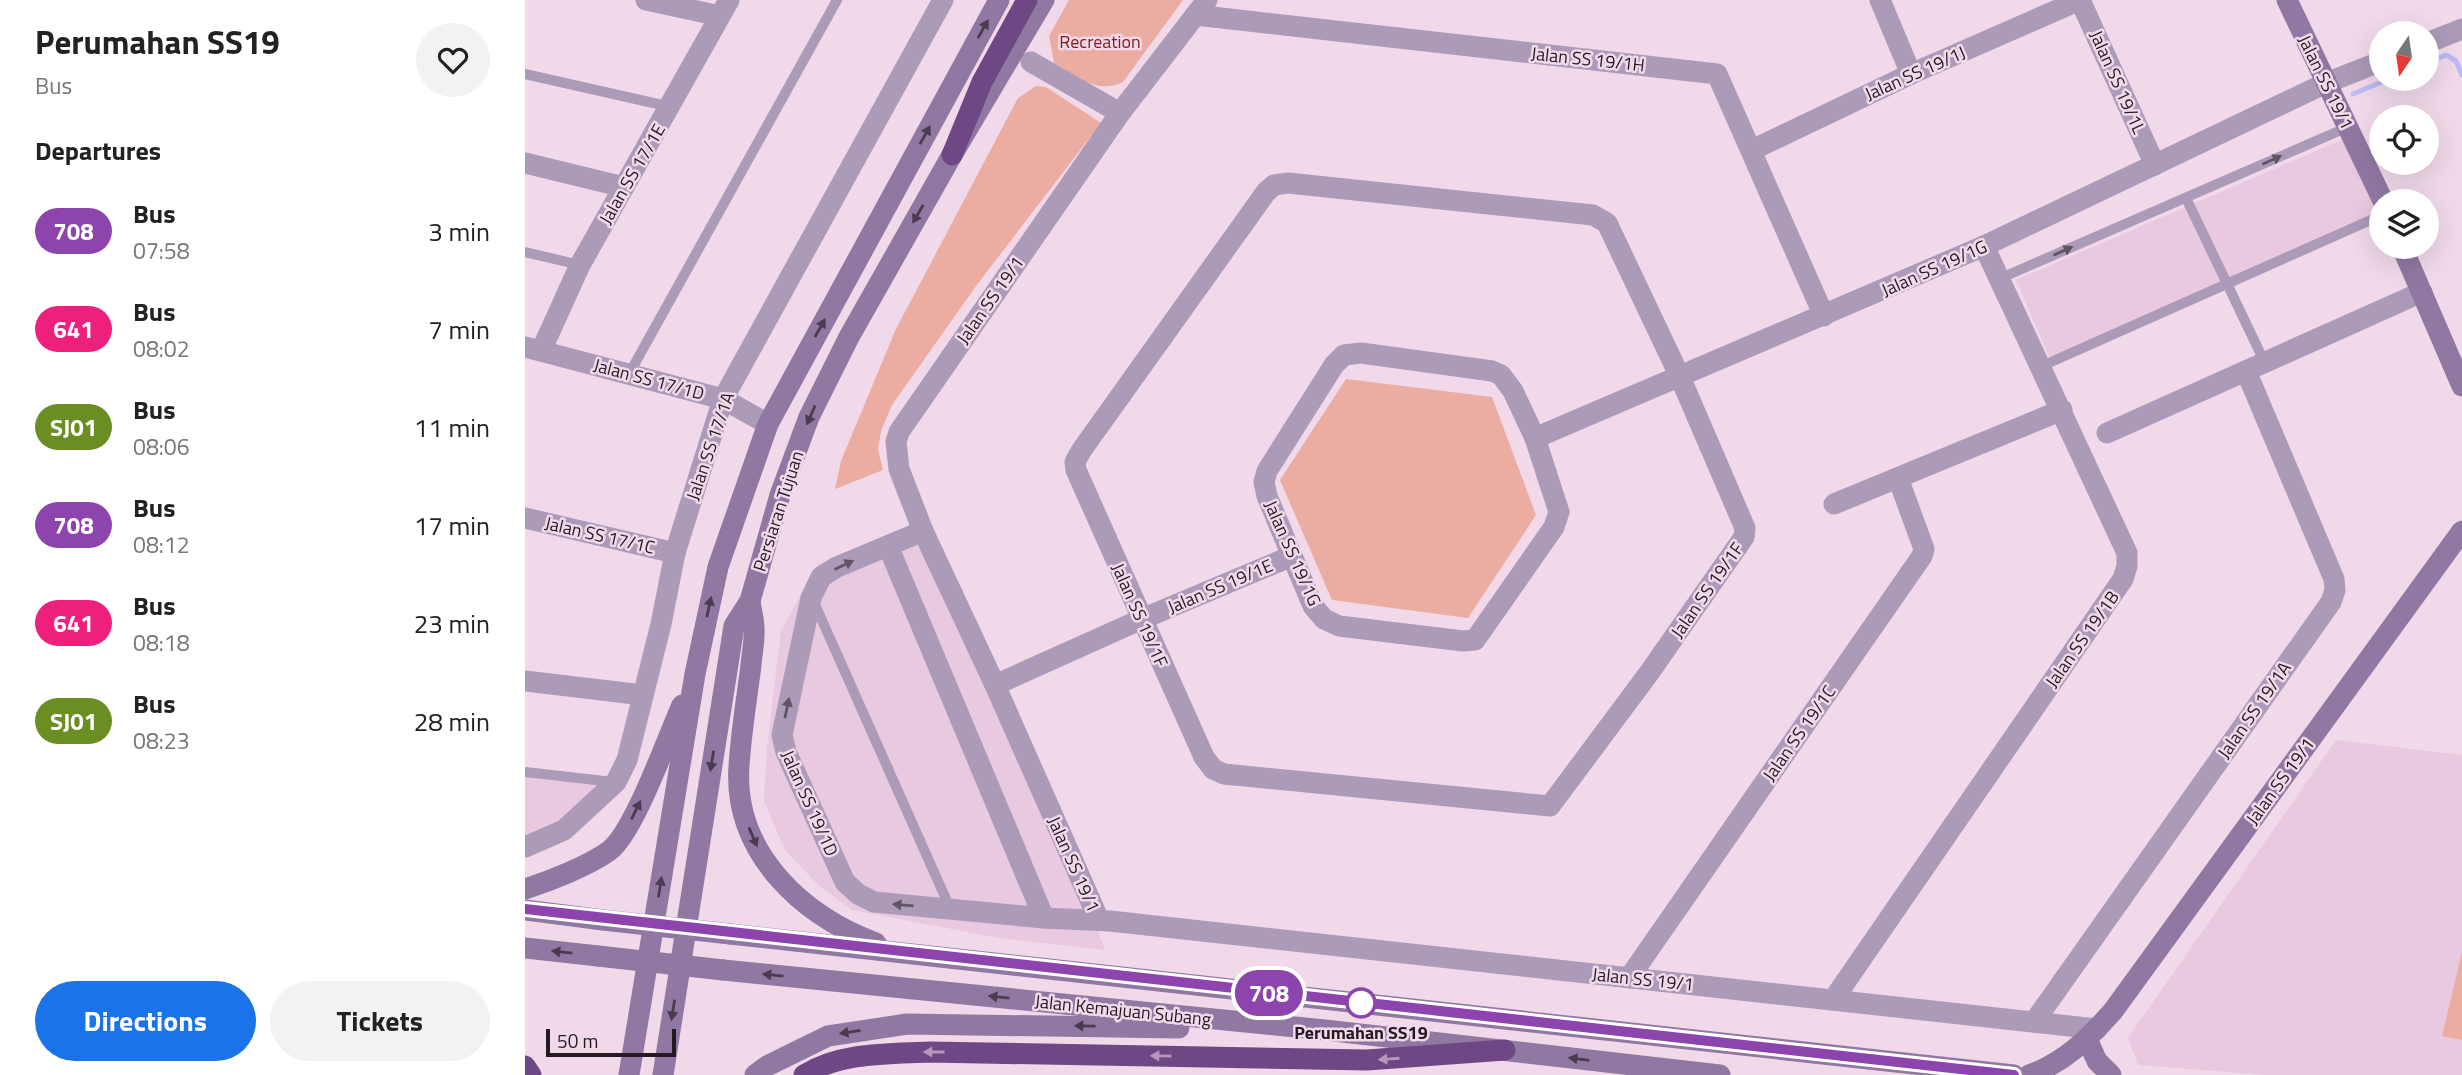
<!DOCTYPE html>
<style>
body{margin:0;font-family:"Titillium Web",sans-serif;background:#f2f2f2;color:#222;height:100vh;display:flex;flex-direction:column;font-size:26px;white-space:nowrap}
*{box-sizing:border-box;margin:0}
p{font-size:23px;color:#767676}
.icon{flex:none;width:38px;height:38px;fill:none;stroke:currentColor;stroke-width:2;stroke-linecap:round;stroke-linejoin:round}
.map{position:relative;flex:1;overflow:hidden}
.details{display:flex;flex-direction:column;background:#fff;width:525px}
.details>*{flex:none}
.badge{padding:0 14px;border-radius:23px;font-size:24px;line-height:46px}
.needle{width:46px;rotate:193deg}
.fabs{position:absolute;left:1844px;top:21px;display:grid;gap:14px}
.fabs a{display:grid;place-items:center;width:70px;height:70px;border-radius:50%;background:#fff;box-shadow:0 7px 28px #0002;font-size:35px}
.scale{position:absolute;left:21px;bottom:18px;width:130px;box-sizing:border-box;padding-left:7px;border:4px solid #231b21;border-top:0;font-size:19px;line-height:24px;white-space:nowrap;color:#231b21;-webkit-text-stroke:5px #f1d9ea;paint-order:stroke}
.map>.badge{position:absolute;translate:-50% -50%;box-shadow:0 0 0 4px #fff}
h2{padding:0 35px;font-size:26px;line-height:63px}
.round{display:grid;place-items:center;flex:none;width:74px;height:74px;border-radius:37px;background:#f2f2f2}
.overview{display:flex;align-items:center;justify-content:space-between;height:119px;padding:0 35px}
h1{font-size:33px;font-weight:700;line-height:52px}
.action{display:flex;gap:14px;margin-top:auto;padding:14px 35px}
.action a{flex:1;height:80px;border-radius:42px;background:#1a73e8;color:#fff;font-size:28px;font-weight:700;line-height:80px;text-align:center}
.action a+a{background:#f2f2f2;color:#222}
ul{padding:0;list-style:none}
li{display:flex;align-items:center;gap:21px;height:98px;padding:0 35px}
li div{flex:1}
li b{display:block;font-size:26px}
li em{font-style:normal}
li .badge{min-width:77px;font-weight:700;text-align:center}
main{display:flex;flex:1;min-height:0}
.map>svg:first-child{display:block}
.built{fill:#e8c9df}
.green{fill:#ebaca2}
.lines{fill:none;stroke-linecap:round;stroke-linejoin:round}
.stream{stroke:#bbbbf6;stroke-width:5}
.lane{stroke:#ab9ab8;stroke-width:10}
.street{stroke:#ab9ab8;stroke-width:21}
.secondary{stroke:#9178a3;stroke-width:21}
.highway{stroke:#6d4885;stroke-width:21}
.secondary-bridge{stroke:#9178a3;stroke-width:21}
.oneway{fill:#4a3c4e}
.oneway2{fill:#605465}
.oneway3{fill:#b698bd}
.line-casing{stroke:#fff;stroke-width:16}
.line{stroke:#8e44ad;stroke-width:10}
.stop-dot{fill:#fff;stroke:#8e44ad;stroke-width:3.5}
.labels{text-anchor:middle;dominant-baseline:central;stroke-width:5;stroke-linejoin:round;paint-order:stroke}
.park-label{font-size:18px;fill:#7e1c17;stroke:#f1d9ea}
.street-label{font-size:18px;fill:#231b21;stroke:#f1d9ea}
.stop-label{font-size:18px;font-weight:bold;fill:#231b21;stroke:#f1d9ea}
</style>
<main>
<section class="details">
<div class="overview"><div><h1>Perumahan SS19</h1><p>Bus</p></div><a class="round"><svg class="icon" aria-label="heart" viewBox="0 0 24 24"><path d="M12 20l-8-8c-3-5 5-10 8-4 3-6 11-1 8 4z"/></svg></a></div>
<h2>Departures</h2>
<ul>
<li><span class="badge" style="background:#8e44ad;color:#fff">708</span><div><b>Bus</b><p>07:58</p></div><em>3 min</em></li>
<li><span class="badge" style="background:#ed207b;color:#fff">641</span><div><b>Bus</b><p>08:02</p></div><em>7 min</em></li>
<li><span class="badge" style="background:#6b8e23;color:#fff">SJ01</span><div><b>Bus</b><p>08:06</p></div><em>11 min</em></li>
<li><span class="badge" style="background:#8e44ad;color:#fff">708</span><div><b>Bus</b><p>08:12</p></div><em>17 min</em></li>
<li><span class="badge" style="background:#ed207b;color:#fff">641</span><div><b>Bus</b><p>08:18</p></div><em>23 min</em></li>
<li><span class="badge" style="background:#6b8e23;color:#fff">SJ01</span><div><b>Bus</b><p>08:23</p></div><em>28 min</em></li>
</ul>
<div class="action"><a>Directions</a><a>Tickets</a></div>
</section>
<div class="map">
<svg width="1937" height="1075" viewBox="0 0 1937 1075">
<rect width="100%" height="100%" fill="#f1d9ea"/>
<g class="built">
<polygon points="1821,138 1857,219 1526,361 1491,280"/>
<polygon points="401,519 480,688 580,950 474,938 327,910 294,886 260,850 239,801 242,747 256,631 293,564"/>
<polygon points="1811,740 1937,755 1937,1075 1740,1075 1613,1065 1603,1038"/>
<polygon points="0,776 79,785 38,824 0,842"/>
</g>
<g class="green">
<path d="M 544,0 L 658,0 L 598,82 C 572,95 552,76 529,63 L 524,36 Z"/>
<polygon points="511,86 521,87 576,123 451,286 367,405 356,431 353,449 358,470 310,489 316,461 371,329 493,98"/>
<polygon points="821,379 967,397 1011,515 943,618 807,600 755,480"/>
<polygon points="1937,952 1937,1040 1917,1036"/>
</g>
<g class="lines">
<g class="stream">
<polyline points="1902,63 1921,55 1931,61 1937,75"/>
<polyline points="1828,94 1864,79"/>
</g>
<g class="lane">
<polyline points="0,74 146,107"/>
<polyline points="1661,198 1740,363"/>
<polyline points="0,252 55,265"/>
<polyline points="1476,278 1823,127"/>
<polyline points="1517,366 1857,215"/>
<polyline points="104,374 312,0"/>
<polyline points="288,600 425,908"/>
<polyline points="0,772 88,782"/>
</g>
<g class="street">
<polyline points="121,0 195,16"/>
<polyline points="1355,0 1386,74"/>
<polyline points="670,15 1192,74 1299,316"/>
<polyline points="1902,43 1937,29"/>
<polyline points="506,62 595,113"/>
<polyline points="1227,150 1386,74 1555,0 1630,165"/>
<polyline points="0,163 99,187"/>
<polygon points="763,183 1068,215 1082,223 1155,377 1220,528 1219,537 1124,673 1025,806 699,774 688,769 679,757 551,470 550,462 556,451 741,192 749,185"/>
<polyline points="0,347 198,399 243,424"/>
<polyline points="16,351 55,265 204,0"/>
<polygon points="836,353 967,371 976,375 988,391 1010,438 1034,512 1029,527 950,640 938,641 814,626 799,619 788,606 742,496 739,482 742,471 809,365 819,355"/>
<polyline points="1582,433 1897,292"/>
<polyline points="1010,438 1459,246 1801,83 1857,61"/>
<polyline points="1309,504 1537,410"/>
<polyline points="0,518 150,553"/>
<polyline points="398,531 312,567 296,577 286,598 257,735 261,752 320,882 333,894 349,902 519,918 585,921 1572,1029"/>
<polyline points="363,546 519,918"/>
<polyline points="0,681 118,695"/>
<polyline points="470,685 617,619 767,556"/>
<polyline points="0,847 39,830 91,782 102,760 136,624 150,553 198,399 418,0"/>
<polyline points="574,920 470,685 398,531 374,469 371,442 374,432 595,113 682,0"/>
<polyline points="1104,978 1397,556 1399,549 1373,478"/>
<polyline points="1308,1000 1598,579 1602,566 1602,553 1459,246"/>
<polyline points="1509,1022 1806,602 1810,590 1809,579 1721,371"/>
</g>
<g class="secondary">
<polyline points="1762,0 1858,201"/>
<polyline points="1877,247 1937,386"/>
<path d="M 225,601 C 226,610 229,619 229,628 C 230,639 227,653 226,665 C 222,698 216,732 214,766 C 208,852 276,915 351,943"/>
<path d="M 0,889 C 25,881 63,866 84,851 C 109,833 143,736 157,705"/>
<polyline points="0,910 78,920"/>
<polyline points="205,934 1489,1075"/>
<polyline points="0,948 73,956"/>
<polyline points="198,970 800,1030 1195,1075"/>
<polyline points="1562,1039 1572,1061 1586,1075"/>
<polyline points="104,1075 170,674 193,567 243,424 474,0"/>
<polyline points="138,1075 209,626 225,601 255,495 284,417 324,337 427,155 519,0"/>
<polyline points="230,1075 242,1066 303,1036 382,1024 654,1028"/>
<path d="M 1504,1075 C 1539,1063 1564,1038 1588,1011 L 1937,531"/>
</g>
<g class="highway">
<polyline points="427,155 457,82 502,0"/>
<polyline points="0,1066 6,1075"/>
<path d="M 279,1075 C 316,1052 363,1054 404,1052 L 842,1060 L 980,1050"/>
</g>
<g class="secondary-bridge">
<polyline points="78,920 205,934"/>
<polyline points="73,956 198,970"/>
</g>
</g>
<defs><path id="oneway-solid" d="M-6-.8H1V-3.2L6.5 0L1 3.2V.8H-6Z" transform="scale(1.75)"/></defs>
<g class="oneway">
<use href="#oneway-solid" transform="translate(458 29) rotate(-61)"/>
<use href="#oneway-solid" transform="translate(400 135) rotate(-61)"/>
<use href="#oneway-solid" transform="translate(393 214) rotate(120)"/>
<use href="#oneway-solid" transform="translate(295 328) rotate(-61)"/>
<use href="#oneway-solid" transform="translate(286 415) rotate(114)"/>
<use href="#oneway-solid" transform="translate(184 607) rotate(-78)"/>
<use href="#oneway-solid" transform="translate(187 761) rotate(99)"/>
<use href="#oneway-solid" transform="translate(111 810) rotate(-64)"/>
<use href="#oneway-solid" transform="translate(228 837) rotate(67)"/>
<use href="#oneway-solid" transform="translate(135 887) rotate(-81)"/>
<use href="#oneway-solid" transform="translate(37 952) rotate(-174)"/>
<use href="#oneway-solid" transform="translate(248 975) rotate(-174)"/>
<use href="#oneway-solid" transform="translate(474 997) rotate(-174)"/>
<use href="#oneway-solid" transform="translate(148 1010) rotate(99)"/>
<use href="#oneway-solid" transform="translate(560 1026) rotate(-179)"/>
<use href="#oneway-solid" transform="translate(325 1032) rotate(171)"/>
<use href="#oneway-solid" transform="translate(1054 1059) rotate(-173)"/>
</g>
<g class="oneway2">
<use href="#oneway-solid" transform="translate(1747 160) rotate(-24)"/>
<use href="#oneway-solid" transform="translate(1538 251) rotate(-24)"/>
<use href="#oneway-solid" transform="translate(319 565) rotate(-25)"/>
<use href="#oneway-solid" transform="translate(262 708) rotate(-78)"/>
<use href="#oneway-solid" transform="translate(378 905) rotate(-175)"/>
</g>
<g class="oneway3">
<use href="#oneway-solid" transform="translate(409 1052) rotate(180)"/>
<use href="#oneway-solid" transform="translate(636 1056) rotate(-179)"/>
<use href="#oneway-solid" transform="translate(864 1059) rotate(176)"/>
</g>
<g class="lines">
<defs>
<polyline id="line" points="0,909 1489,1075"/>
</defs>
<use href="#line" class="line-casing"/>
<use href="#line" class="line"/>
</g>
<circle class="stop-dot" cx="836" cy="1003" r="14"/>
<g class="labels">
<g class="park-label">
<text x="575" y="41">Recreation</text>
</g>
<g class="street-label">
<text transform="translate(1063 59) rotate(6)">Jalan SS 19/1H</text>
<text transform="translate(1390 73) rotate(-24)">Jalan SS 19/1J</text>
<text transform="translate(1593 82) rotate(66)">Jalan SS 19/1L</text>
<text transform="translate(1801 82) rotate(64)">Jalan SS 19/1</text>
<text transform="translate(107 174) rotate(-60)">Jalan SS 17/1E</text>
<text transform="translate(1409 268) rotate(-24)">Jalan SS 19/1G</text>
<text transform="translate(465 300) rotate(-55)">Jalan SS 19/1</text>
<text transform="translate(124 379) rotate(15)">Jalan SS 17/1D</text>
<text transform="translate(185 446) rotate(-71)">Jalan SS 17/1A</text>
<text transform="translate(253 511) rotate(-72)">Persiaran Tujuan</text>
<text transform="translate(75 535) rotate(13)">Jalan SS 17/1C</text>
<text transform="translate(768 553) rotate(66)">Jalan SS 19/1G</text>
<text transform="translate(695 586) rotate(-23)">Jalan SS 19/1E</text>
<text transform="translate(1182 590) rotate(-55)">Jalan SS 19/1F</text>
<text transform="translate(615 615) rotate(66)">Jalan SS 19/1F</text>
<text transform="translate(1557 639) rotate(-55)">Jalan SS 19/1B</text>
<text transform="translate(1729 710) rotate(-55)">Jalan SS 19/1A</text>
<text transform="translate(1274 733) rotate(-55)">Jalan SS 19/1C</text>
<text transform="translate(1755 781) rotate(-54)">Jalan SS 19/1</text>
<text transform="translate(285 803) rotate(66)">Jalan SS 19/1D</text>
<text transform="translate(549 864) rotate(66)">Jalan SS 19/1</text>
<text transform="translate(1118 979) rotate(6)">Jalan SS 19/1</text>
<text transform="translate(598 1010) rotate(6)">Jalan Kemajuan Subang</text>
</g>
<g class="stop-label">
<text x="836" y="1032">Perumahan SS19</text>
</g>
</g>
</svg>
<div class="fabs">
<a><svg class="needle" viewBox="-14 -14 28 28"><path d="M0-13l5 13h-10z" fill="#e53935"/><path d="M0 13l5-13h-10z" fill="#767676"/></svg></a>
<a><svg class="icon" aria-label="locate" viewBox="0 0 24 24"><circle cx="12" cy="12" r="6"/><path d="M12 2v4M12 18v4M2 12h4M18 12h4"/></svg></a>
<a><svg class="icon" aria-label="layers" viewBox="0 0 24 24"><path d="M12 4l9 5-9 5-9-5zM3 14l9 5 9-5"/></svg></a>
</div>
<div class="scale">50 m</div>
<b class="badge" style="left:744px;top:993px;background:#8e44ad;color:#fff">708</b>
</div>
</main>
